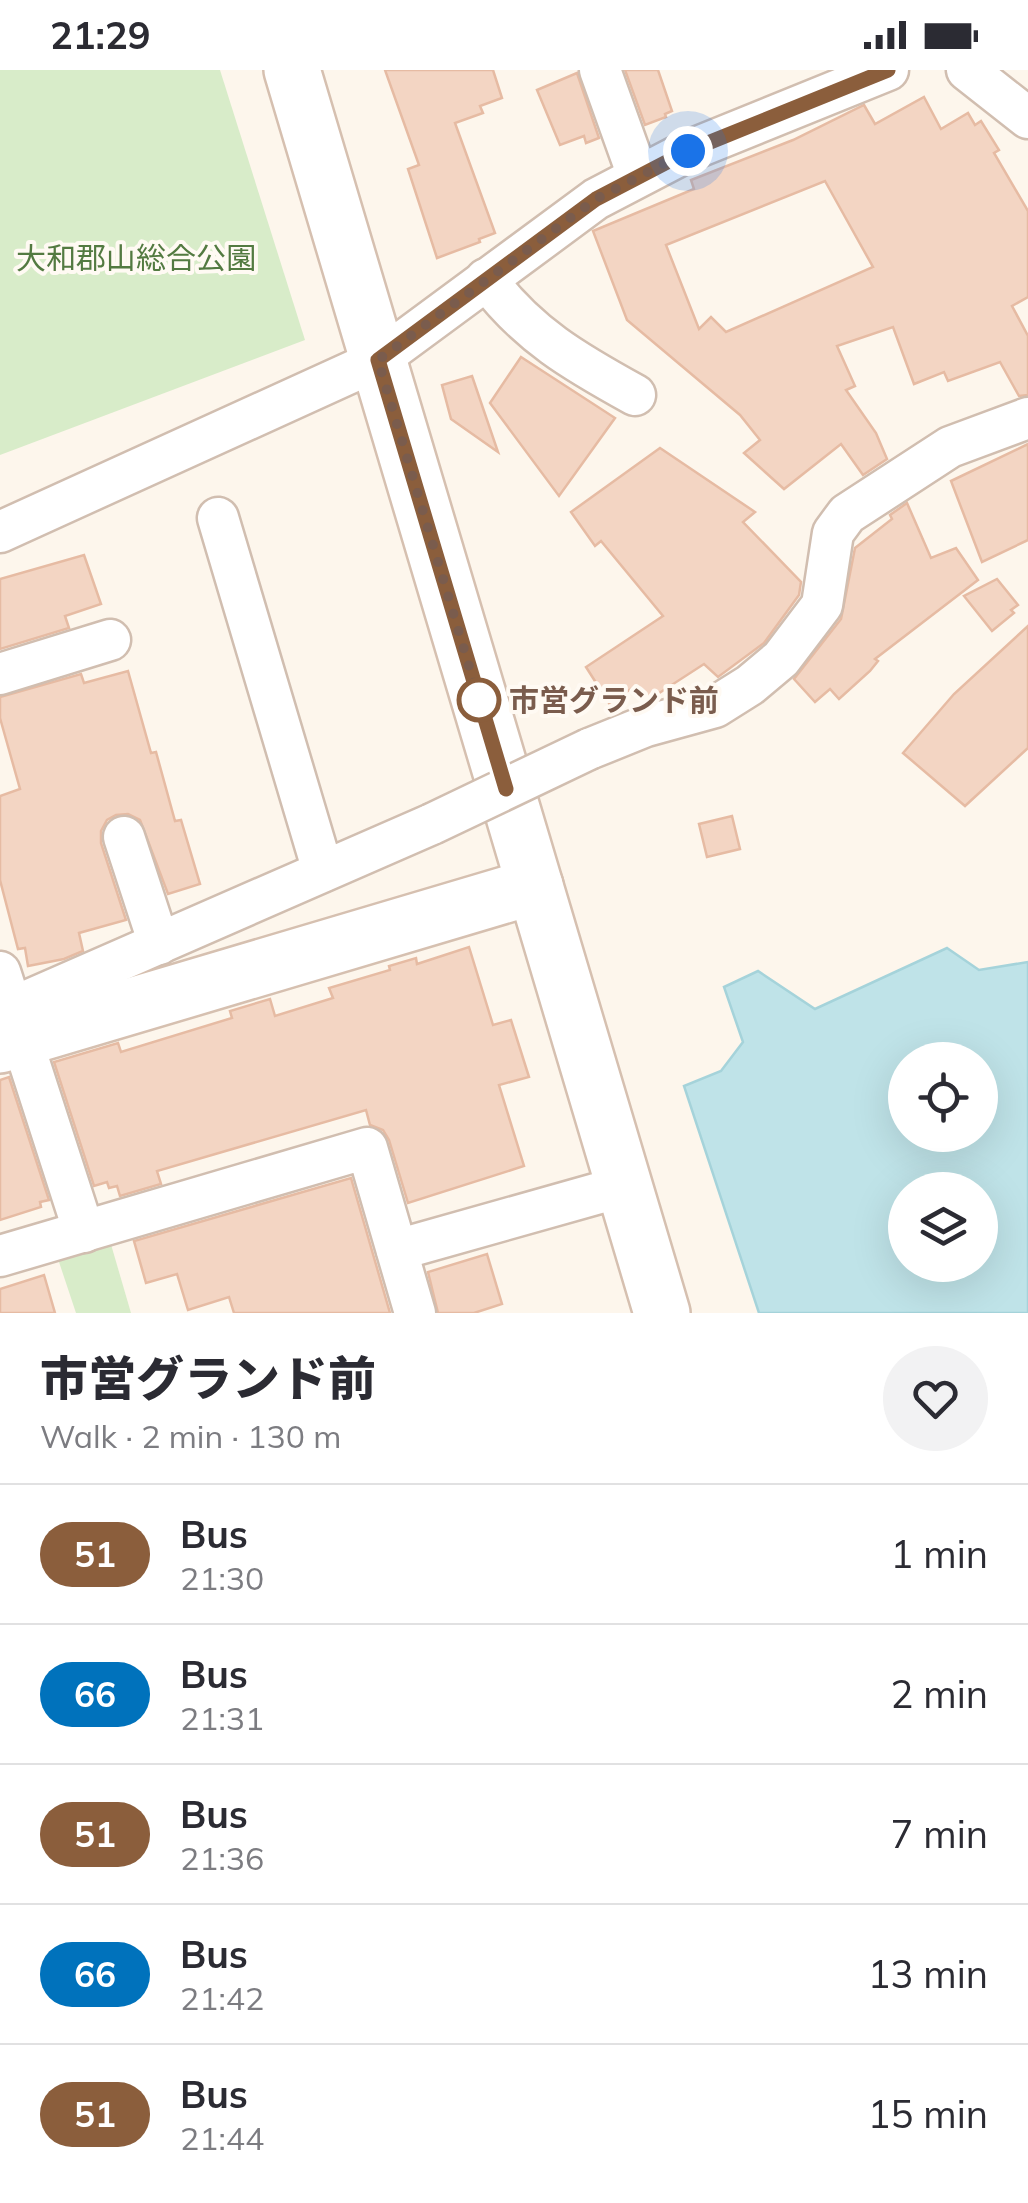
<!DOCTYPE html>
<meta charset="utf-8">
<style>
body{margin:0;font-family:Mulish,"Noto Sans JP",sans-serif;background:#f2f2f3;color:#2b2b33;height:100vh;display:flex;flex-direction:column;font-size:38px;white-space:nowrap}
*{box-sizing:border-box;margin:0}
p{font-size:32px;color:#7c7c81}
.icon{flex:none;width:55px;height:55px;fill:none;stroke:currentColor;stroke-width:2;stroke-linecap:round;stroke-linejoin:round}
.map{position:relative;height:1243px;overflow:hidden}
.details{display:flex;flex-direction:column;background:#fff;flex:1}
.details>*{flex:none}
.badge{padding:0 20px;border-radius:32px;font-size:35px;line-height:65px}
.tools{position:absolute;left:888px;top:972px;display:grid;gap:20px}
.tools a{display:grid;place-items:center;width:110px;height:110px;border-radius:50%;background:#fff;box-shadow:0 10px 40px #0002;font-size:50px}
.you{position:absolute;width:50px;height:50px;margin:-25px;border:8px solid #fff;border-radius:50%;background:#1a73e8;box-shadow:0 0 0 15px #1a73e833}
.map>.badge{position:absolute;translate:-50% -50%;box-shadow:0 0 0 5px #fff}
.round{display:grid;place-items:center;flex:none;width:105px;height:105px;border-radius:52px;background:#f2f2f3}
.headline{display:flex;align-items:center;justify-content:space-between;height:170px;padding:0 40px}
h1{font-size:48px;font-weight:800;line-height:75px}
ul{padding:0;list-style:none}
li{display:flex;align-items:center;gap:30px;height:140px;padding:0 40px;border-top:2px solid #e1e1e2}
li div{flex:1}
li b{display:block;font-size:38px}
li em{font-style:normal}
li .badge{min-width:110px;font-weight:700;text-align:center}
.status{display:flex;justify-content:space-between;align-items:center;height:70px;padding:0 50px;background:#fff;direction:ltr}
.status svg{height:28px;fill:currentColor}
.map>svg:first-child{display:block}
.green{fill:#d8ecc9}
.water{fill:#bfe3e8;stroke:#a5d3da;stroke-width:2.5;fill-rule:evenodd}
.building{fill:#f3d5c3;stroke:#e6bba3;stroke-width:2.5;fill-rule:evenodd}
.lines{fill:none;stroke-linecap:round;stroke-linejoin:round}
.street-casing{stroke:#d1beb0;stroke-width:45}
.secondary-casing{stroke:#d6c0b0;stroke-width:60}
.street{stroke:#fff;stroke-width:40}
.secondary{stroke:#fff;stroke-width:55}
.street-bridge-casing{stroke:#d1beb0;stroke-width:45;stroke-linecap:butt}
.street-bridge{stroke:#fff;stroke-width:40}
.line-casing{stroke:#fff;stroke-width:22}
.line{stroke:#8b5e3c;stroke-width:15}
.walk{stroke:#7a5c4d;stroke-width:10;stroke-dasharray:0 18}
.stop-dot{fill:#fff;stroke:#8b5e3c;stroke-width:5}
.labels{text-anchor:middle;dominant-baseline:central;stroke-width:8;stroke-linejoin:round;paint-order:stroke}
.park-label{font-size:30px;fill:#537a41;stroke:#fffaf3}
.stop-label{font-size:30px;font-weight:bold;fill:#7a5c4d;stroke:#fffaf3;text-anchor:start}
</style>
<div class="status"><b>21:29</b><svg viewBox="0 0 49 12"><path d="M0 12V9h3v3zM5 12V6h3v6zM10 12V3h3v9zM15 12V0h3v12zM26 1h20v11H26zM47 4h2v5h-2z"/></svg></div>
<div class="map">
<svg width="1028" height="1243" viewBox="0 0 1028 1243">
<rect width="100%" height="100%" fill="#fdf6ec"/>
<g class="green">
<polygon points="0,0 220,0 305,270 0,385"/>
<polygon points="110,1171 131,1243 76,1243 57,1186"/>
</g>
<path class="water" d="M 947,878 L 979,900 L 1028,892 L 1028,1243 L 759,1243 L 684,1016 L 721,1001 L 743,972 L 724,917 L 758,901 L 815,939 ZM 905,990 L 980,990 L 980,1065 L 905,1065 ZM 905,1120 L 980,1120 L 980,1195 L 905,1195 Z"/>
<g class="building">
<polygon points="385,0 493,0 502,28 480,36 483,43 455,53 495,163 479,169 480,172 437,188 408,99 419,95"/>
<polygon points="625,0 658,0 672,41 665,44 666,47 645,55"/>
<polygon points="577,3 599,68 586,73 584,66 560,75 537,20"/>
<path d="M 924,27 L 941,59 L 968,43 L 975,55 L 981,51 L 999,80 L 994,83 L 1028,141 L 1028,227 L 1012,236 L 1028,266 L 1028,325 L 1019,326 L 1000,292 L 948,311 L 944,302 L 914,314 L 893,257 L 837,276 L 855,316 L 846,320 L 876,363 L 887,389 L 863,405 L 841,374 L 784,419 L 744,383 L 760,370 L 740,345 L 627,250 L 593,161 L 694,119 L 691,110 L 793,70 L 864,35 L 875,54 ZM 825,111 L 873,197 L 726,262 L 711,247 L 699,259 L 666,175 Z"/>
<polygon points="521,287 615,348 559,426 490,333"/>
<polygon points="472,306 498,382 451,349 442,315"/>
<polygon points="1028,374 1028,470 982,492 951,411"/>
<polygon points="660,378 755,442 743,452 801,512 799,525 764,573 718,607 704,594 647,631 634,617 609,633 586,597 663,546 601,471 595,476 571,442"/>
<polygon points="907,433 931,488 956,478 978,510 875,589 878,591 870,601 839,629 830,619 815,632 794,609 841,549 855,478 892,449 890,445"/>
<polygon points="84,485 101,534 65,546 69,558 0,579 0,509"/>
<polygon points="997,509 1018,535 1011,540 1014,543 992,561 964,526"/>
<polygon points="1028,556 1028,678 965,736 903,683 954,624"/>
<polygon points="128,601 151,683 156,682 175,751 181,750 200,814 168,824 140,750 128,744 116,745 107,750 101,761 101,773 126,850 79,863 83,881 64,889 28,896 25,878 18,879 0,810 0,726 20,719 0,648 0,627 81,604 84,613"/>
<polygon points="732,746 740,779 707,787 699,754"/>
<polygon points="469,877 493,955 511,950 529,1007 499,1015 524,1096 408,1133 389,1070 383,1060 370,1055 366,1040 157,1101 161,1114 120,1126 117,1116 109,1118 107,1112 94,1116 54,992 118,973 121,982 232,948 230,941 270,929 275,946 333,928 329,918 390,900 389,896 416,888 417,894"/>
<polygon points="9,1007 49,1130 40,1132 41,1137 0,1150 0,1010"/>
<polygon points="351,1108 390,1243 234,1243 229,1227 188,1240 177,1204 146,1213 134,1171"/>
<polygon points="487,1184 502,1234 474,1243 438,1243 428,1202"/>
<polygon points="44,1205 55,1243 0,1243 0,1219"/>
</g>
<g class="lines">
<defs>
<g id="street">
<polyline points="600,0 638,106"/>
<polyline points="967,0 1028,48"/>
<path d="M 486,209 C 528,265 575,292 635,325"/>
<polyline points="218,448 323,801"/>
<polyline points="0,462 378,290 596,129 688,81 888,0"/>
<polyline points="0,604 110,570"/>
<polyline points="589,679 646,656 715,637 750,615 781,589 822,535 833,463 847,444 950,377 1028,348"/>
<polyline points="124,767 159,874"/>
<polyline points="0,902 84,1162"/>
<polyline points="11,938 432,754"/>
<polyline points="397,1180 624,1116"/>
<polyline points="0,1186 367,1078 415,1243"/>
</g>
<g id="secondary">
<polyline points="292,0 662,1243"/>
<polyline points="0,975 535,816"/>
</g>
</defs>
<use href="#street" class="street-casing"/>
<use href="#secondary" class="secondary-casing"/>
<use href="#street" class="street"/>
<use href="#secondary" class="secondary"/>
<defs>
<polyline id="street-bridge" points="432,754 589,679"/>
</defs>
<use href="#street-bridge" class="street-bridge-casing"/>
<use href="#street-bridge" class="street-bridge"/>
</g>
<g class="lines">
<defs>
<polyline id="line" points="506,719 378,290 596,129 688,81 888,0"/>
</defs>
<use href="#line" class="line-casing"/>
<use href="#line" class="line"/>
<polyline class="walk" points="479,630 378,290 596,129 688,81"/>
</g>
<circle class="stop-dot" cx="479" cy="630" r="20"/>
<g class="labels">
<g class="park-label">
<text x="136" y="188">大和郡山総合公園</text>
</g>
<g class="stop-label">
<text x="509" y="630">市営グランド前</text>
</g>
</g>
</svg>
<div class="tools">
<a><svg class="icon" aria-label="locate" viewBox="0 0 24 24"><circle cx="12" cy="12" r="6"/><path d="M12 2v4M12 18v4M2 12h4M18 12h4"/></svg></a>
<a><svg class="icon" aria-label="layers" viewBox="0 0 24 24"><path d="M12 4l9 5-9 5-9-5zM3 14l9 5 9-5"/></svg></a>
</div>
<div class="you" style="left:688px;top:81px"></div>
</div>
<section class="details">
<div class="headline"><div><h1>市営グランド前</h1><p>Walk · 2 min · 130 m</p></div><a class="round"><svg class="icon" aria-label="heart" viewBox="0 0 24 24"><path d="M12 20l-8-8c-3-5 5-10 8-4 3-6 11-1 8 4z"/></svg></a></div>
<ul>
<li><span class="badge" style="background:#8b5e3c;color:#fff">51</span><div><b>Bus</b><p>21:30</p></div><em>1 min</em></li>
<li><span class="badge" style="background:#0072bc;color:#fff">66</span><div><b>Bus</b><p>21:31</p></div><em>2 min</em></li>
<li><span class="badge" style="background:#8b5e3c;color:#fff">51</span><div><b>Bus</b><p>21:36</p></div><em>7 min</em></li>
<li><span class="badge" style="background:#0072bc;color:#fff">66</span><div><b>Bus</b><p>21:42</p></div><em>13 min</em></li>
<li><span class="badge" style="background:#8b5e3c;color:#fff">51</span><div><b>Bus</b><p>21:44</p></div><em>15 min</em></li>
</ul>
</section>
